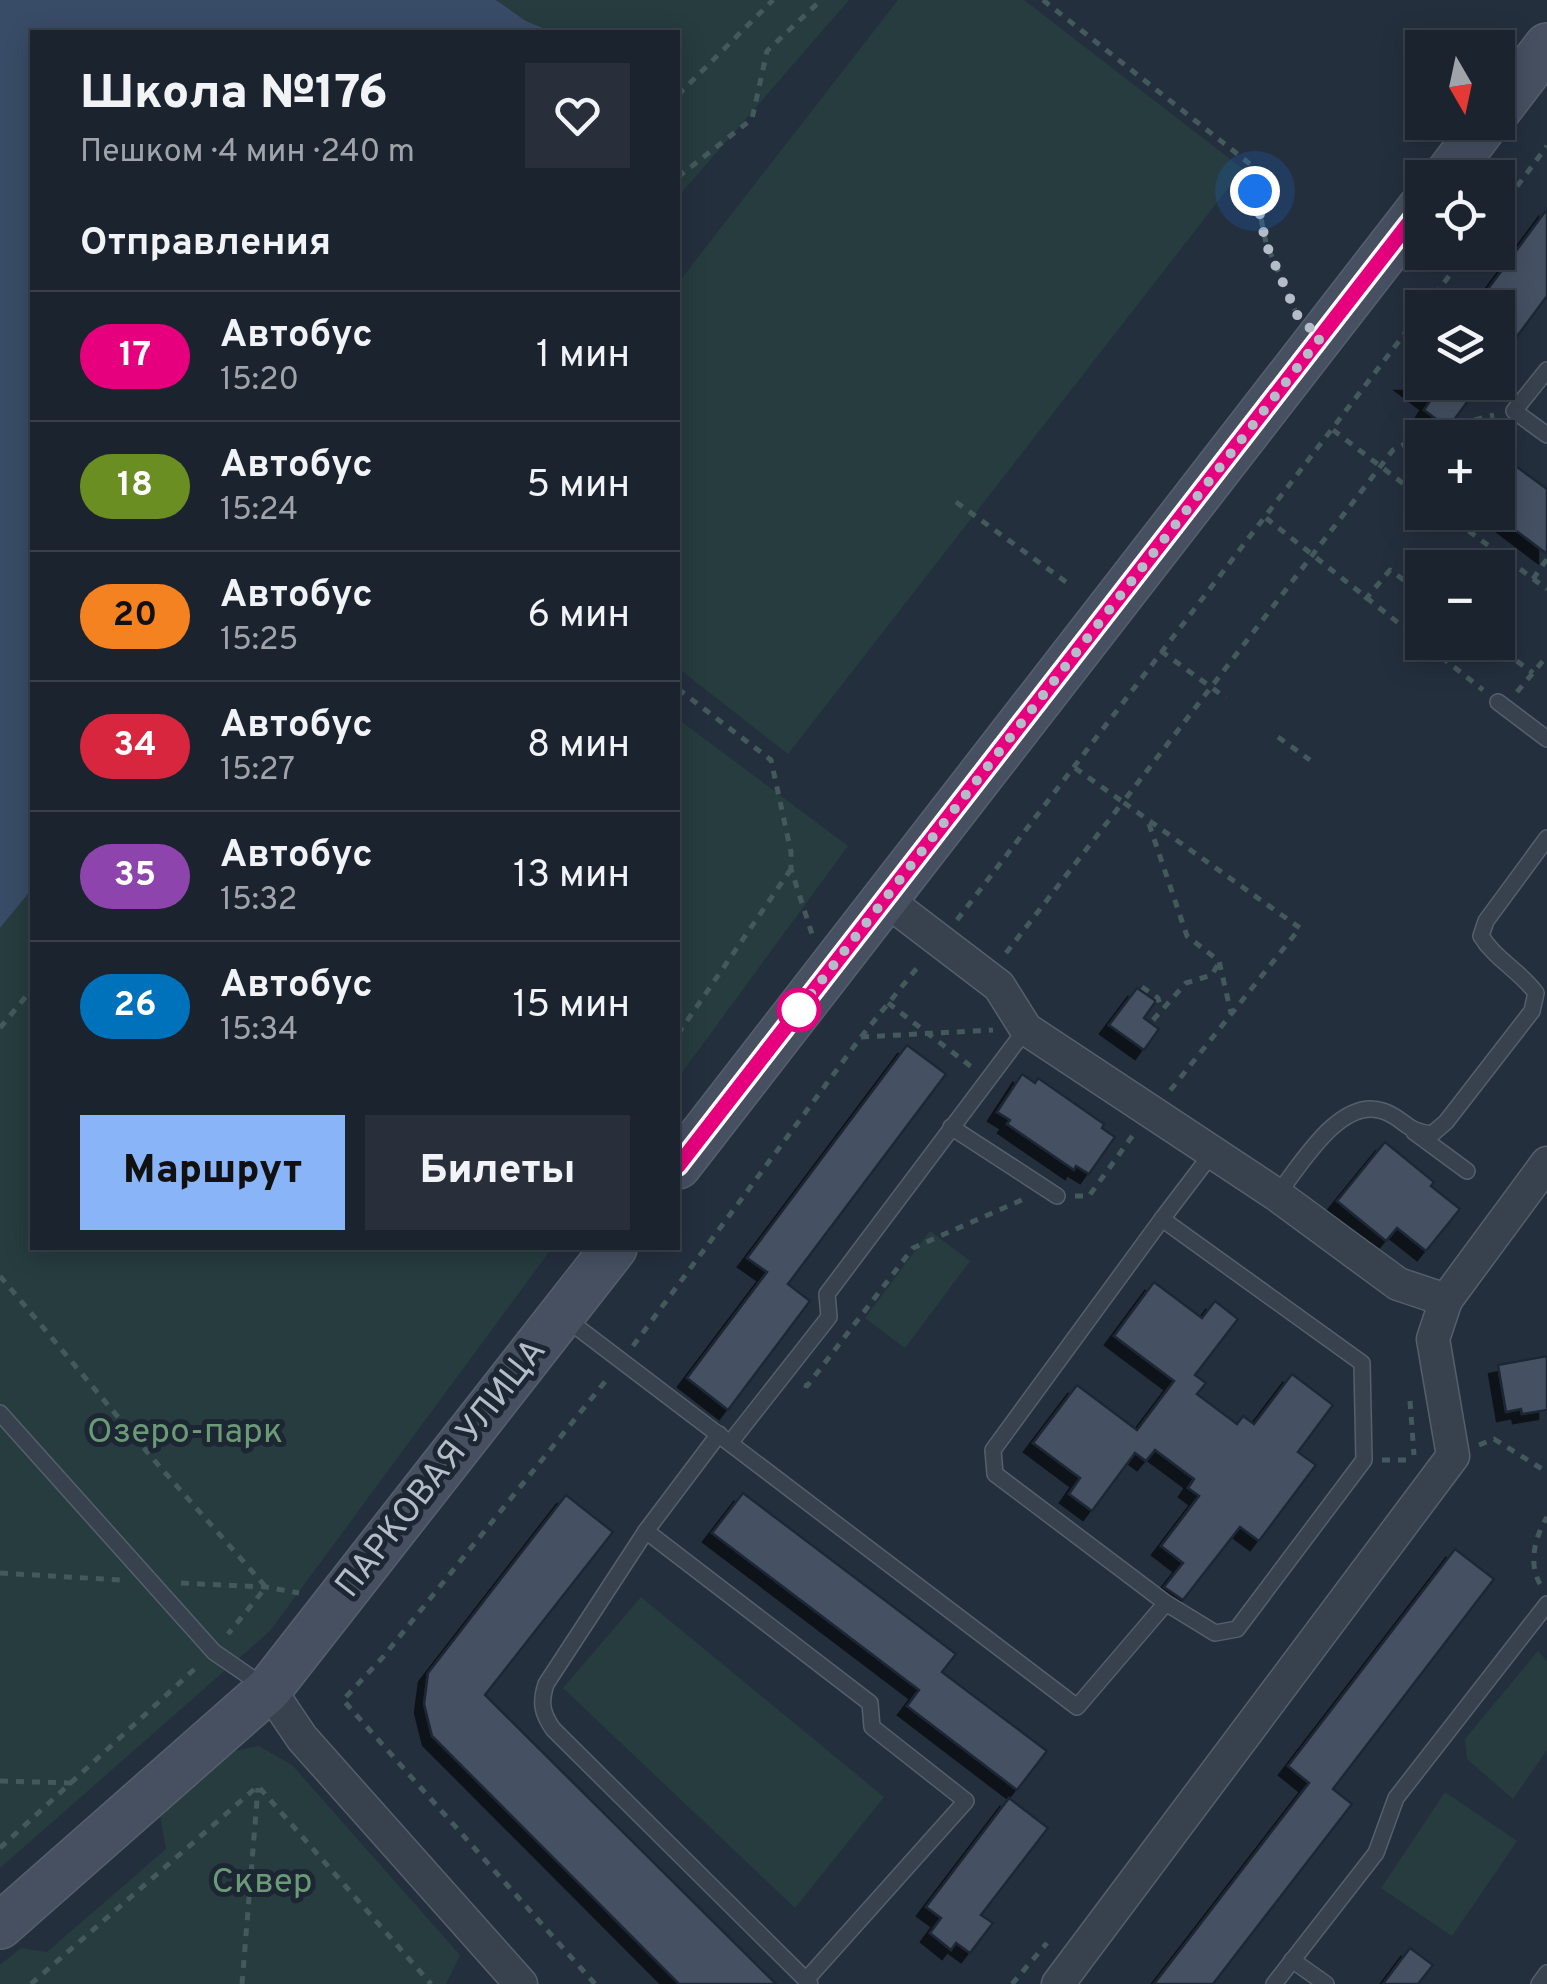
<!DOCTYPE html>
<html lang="ru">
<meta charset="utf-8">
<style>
body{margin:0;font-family:Overpass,sans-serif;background:#282f3a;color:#f1f3f6;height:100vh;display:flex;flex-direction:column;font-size:38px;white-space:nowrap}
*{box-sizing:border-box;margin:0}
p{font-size:32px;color:#a0a4aa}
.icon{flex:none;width:55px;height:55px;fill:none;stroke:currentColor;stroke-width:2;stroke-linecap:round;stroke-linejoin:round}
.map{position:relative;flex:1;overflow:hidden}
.side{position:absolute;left:30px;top:30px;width:650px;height:1220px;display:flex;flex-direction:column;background:#1b232e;border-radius:0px;box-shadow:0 5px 25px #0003,0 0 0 2px #39404a}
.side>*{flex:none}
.badge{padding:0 20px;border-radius:32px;font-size:35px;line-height:65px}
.needle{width:65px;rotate:171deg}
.controls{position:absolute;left:1405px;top:30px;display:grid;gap:20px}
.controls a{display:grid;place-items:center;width:110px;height:110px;border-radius:0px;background:#1b232e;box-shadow:0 5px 25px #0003,0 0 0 2px #39404a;font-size:50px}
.you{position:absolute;width:50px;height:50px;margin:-25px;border:8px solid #fff;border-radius:50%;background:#1a73e8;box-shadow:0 0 0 15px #1a73e833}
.map>.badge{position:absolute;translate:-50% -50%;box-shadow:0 0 0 5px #fff}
h2{padding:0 50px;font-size:38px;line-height:90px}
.round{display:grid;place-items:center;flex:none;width:105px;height:105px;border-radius:0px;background:#282f3a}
.head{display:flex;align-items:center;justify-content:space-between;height:170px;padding:0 50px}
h1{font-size:48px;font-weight:800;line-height:75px}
.cta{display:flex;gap:20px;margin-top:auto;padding:20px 50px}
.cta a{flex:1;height:115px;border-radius:0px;background:#8ab4f8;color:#111;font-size:40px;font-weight:800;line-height:115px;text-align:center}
.cta a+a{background:#282f3a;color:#f1f3f6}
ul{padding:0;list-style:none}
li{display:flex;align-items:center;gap:30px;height:130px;padding:0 50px;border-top:2px solid #39404a}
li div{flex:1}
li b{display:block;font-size:38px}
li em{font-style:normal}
li .badge{min-width:110px;font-weight:700;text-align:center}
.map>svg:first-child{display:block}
.green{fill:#263c3f}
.water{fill:#394c67}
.building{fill:#455162;stroke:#1f2835;stroke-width:2.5;filter:url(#shadow)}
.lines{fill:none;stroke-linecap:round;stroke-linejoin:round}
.lane-casing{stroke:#565f6c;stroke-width:18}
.street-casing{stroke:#565f6c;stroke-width:35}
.secondary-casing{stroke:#565f6c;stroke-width:48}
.path{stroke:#44595c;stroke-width:5;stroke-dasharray:8 8;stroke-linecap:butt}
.lane{stroke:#38414e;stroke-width:15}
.street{stroke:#38414e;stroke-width:32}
.secondary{stroke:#465061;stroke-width:45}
.line-casing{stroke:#fff;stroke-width:22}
.line{stroke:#e6007e;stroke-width:15}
.walk{stroke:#b4bcc9;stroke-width:10;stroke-dasharray:0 18}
.stop-dot{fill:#fff;stroke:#e6007e;stroke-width:5}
.labels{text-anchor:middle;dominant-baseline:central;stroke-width:10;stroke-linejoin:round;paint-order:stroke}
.park-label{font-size:35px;fill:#6b9a76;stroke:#1d2633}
.street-label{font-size:35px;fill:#b4bcc9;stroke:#1d2633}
</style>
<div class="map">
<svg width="1547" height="1984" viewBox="0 0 1547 1984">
<defs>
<filter id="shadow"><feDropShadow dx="-9" dy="9" stdDeviation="0" flood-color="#0009"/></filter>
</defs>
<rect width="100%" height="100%" fill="#242f3e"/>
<g class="green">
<polygon points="496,0 849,0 678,197 678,32 553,32 526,21"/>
<polygon points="898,0 1024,0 1243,169 788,754 678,668 678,283"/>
<polygon points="678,719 848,846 678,1078"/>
<polygon points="32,889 32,1248 552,1248 270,1631 0,1868 0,928"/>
<polygon points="930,1231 970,1261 905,1348 865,1318"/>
<polygon points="641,1597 884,1797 795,1908 563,1688"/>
<polygon points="1538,1651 1547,1661 1547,1750 1513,1799 1467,1759 1465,1739"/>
<polygon points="259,1746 292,1765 460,1955 446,1984 0,1984 0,1965 21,1948 47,1952 166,1849 160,1815 234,1751"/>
<polygon points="1445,1792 1517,1841 1452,1936 1381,1888"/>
</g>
<polygon class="water" points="0,0 496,0 526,21 553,32 32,32 32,889 0,928"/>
<g class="building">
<polygon points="1547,209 1547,296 1498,362 1498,308 1474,308"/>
<polygon points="1405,382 1482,382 1448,428 1424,410 1430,401"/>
<polygon points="1498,453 1547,489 1547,554 1498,517"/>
<polygon points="1137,988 1156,1001 1144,1018 1159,1029 1144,1050 1109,1025"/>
<polygon points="907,1045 946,1074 788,1284 810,1301 728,1410 687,1378 767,1272 747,1258"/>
<polygon points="1022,1074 1035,1083 1038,1078 1104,1124 1102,1128 1115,1137 1089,1174 1076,1166 1074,1170 1007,1124 1010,1120 997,1112"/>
<polygon points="1385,1142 1434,1182 1431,1186 1460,1209 1426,1251 1397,1228 1386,1241 1337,1201"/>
<polygon points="1154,1282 1202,1318 1215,1301 1238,1319 1195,1375 1206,1383 1197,1394 1237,1424 1243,1416 1254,1424 1292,1374 1333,1405 1298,1452 1316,1465 1259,1541 1240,1527 1183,1600 1164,1587 1183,1563 1161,1546 1199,1496 1188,1488 1194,1479 1155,1450 1146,1461 1135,1453 1092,1511 1069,1494 1080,1478 1033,1443 1077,1385 1137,1430 1174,1381 1114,1336"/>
<polygon points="1547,1356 1547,1410 1522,1414 1521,1409 1506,1412 1498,1365"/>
<polygon points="743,1493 956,1654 942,1672 1047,1751 1017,1790 907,1706 919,1690 712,1533"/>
<polygon points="566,1495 613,1532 485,1695 776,1984 679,1984 432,1736 424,1704 428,1673"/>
<polygon points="1455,1549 1494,1579 1333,1789 1352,1804 1213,1984 1154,1984 1309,1783 1288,1766"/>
<polygon points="1009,1798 1048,1828 981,1915 993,1923 970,1953 956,1943 951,1950 930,1933 941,1918 926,1907"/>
<polygon points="1410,1948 1433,1965 1418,1984 1383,1984"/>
</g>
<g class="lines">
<defs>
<g id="lane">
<polyline points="1547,370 1514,411 1547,435"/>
<polyline points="1498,702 1547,739"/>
<polyline points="951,1127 1057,1196"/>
<polyline points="1414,1132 1467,1171"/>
<path d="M 1277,1195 C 1300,1166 1340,1096 1383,1111 C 1404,1118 1406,1132 1432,1134 L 1446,1122 L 1532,1011 L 1536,993 C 1520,971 1495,959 1481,936 L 1486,921 L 1547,838"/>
<polygon points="1162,1219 1362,1363 1364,1460 1237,1629 1215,1633 1166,1603 995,1474 993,1450"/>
<polyline points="1162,1219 1213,1152"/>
<polyline points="565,1318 1077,1707 1166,1603"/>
<polyline points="0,1413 214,1652 265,1687"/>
<polyline points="730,1443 829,1317 827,1294 1026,1029"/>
<polyline points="646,1531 719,1434"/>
<polyline points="1292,1960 1326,1984"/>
<path d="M 806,1980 L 966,1801 L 872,1727 L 870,1703 L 646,1531 L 546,1684 C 540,1703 542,1713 553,1729 L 810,1984"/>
<polyline points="1274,1984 1376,1853 1396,1798 1547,1604"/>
<polyline points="1539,1984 1547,1973"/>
</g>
<g id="street">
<polyline points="885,899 999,986 1026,1029 1277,1195 1398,1284 1446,1300 1547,1163"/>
<polyline points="269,1689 302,1738 521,1984"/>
<polyline points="1058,1984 1453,1456 1433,1339 1446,1300"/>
</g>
<g id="secondary">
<polyline points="1498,110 1547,46"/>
<polyline points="1445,178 1487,122"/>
<polyline points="678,1166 1422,206"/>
<polyline points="0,1926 269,1689 614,1248"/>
</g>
</defs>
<use href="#lane" class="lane-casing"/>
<use href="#street" class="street-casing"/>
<use href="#secondary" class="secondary-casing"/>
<g class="path">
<polyline points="1043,0 1250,164 1266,243 1295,310"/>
<polyline points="678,95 773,0"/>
<polyline points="678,177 752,119 767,51 821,0"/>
<polyline points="1498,212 1547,146"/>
<polyline points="1425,308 1467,252"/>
<polyline points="1459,424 1494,415"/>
<polyline points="1333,430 1422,498"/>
<polyline points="956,502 1066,582"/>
<polyline points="1443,512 1547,589"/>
<polyline points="1266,518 1483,690"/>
<polyline points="1533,579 1547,559"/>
<polyline points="1365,600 1390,570 1422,593"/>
<polyline points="1491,642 1533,673"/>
<polyline points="1161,651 1226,698"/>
<polyline points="678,689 771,760 791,852 791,869 812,934"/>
<polyline points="1517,692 1547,656"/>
<polyline points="1278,737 1310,760"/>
<polyline points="1075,768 1123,802 1393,450 1437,428 1452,432"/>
<polyline points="1149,824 1187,936 1219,961 1231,1013"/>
<polyline points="957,920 1422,311"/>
<polyline points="1006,953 1123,802 1300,928 1169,1092"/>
<polyline points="1142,987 1158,998 1161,1010"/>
<polyline points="888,1003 973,1068"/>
<polyline points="1153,1020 1186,983 1212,975 1218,964"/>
<polyline points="0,1028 32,989"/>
<polyline points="678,1034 791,869"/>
<polyline points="861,1037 993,1030"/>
<polyline points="1075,1196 1089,1196 1133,1135"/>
<polyline points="0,1276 154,1460 266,1587 228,1634"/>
<polyline points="633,1346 861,1037 921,963"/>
<polyline points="804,1385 807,1386 913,1248 1024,1199"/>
<polyline points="1410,1401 1414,1455"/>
<polyline points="1479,1445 1494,1439 1547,1472"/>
<polyline points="1382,1460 1411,1460"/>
<polyline points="0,1573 120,1580"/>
<polyline points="181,1583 266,1587 299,1593"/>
<path d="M 1540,1584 C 1528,1563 1535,1537 1547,1517"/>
<polyline points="0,1781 72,1783"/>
<polyline points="0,1848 200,1664"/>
<polyline points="31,1984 258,1786 431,1984"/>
<polyline points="242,1984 258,1788"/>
<polyline points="595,1984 343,1700 383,1657 608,1378"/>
<polyline points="1012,1984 1047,1943"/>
</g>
<use href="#lane" class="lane"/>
<use href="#street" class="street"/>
<use href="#secondary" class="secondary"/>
</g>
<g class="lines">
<defs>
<polyline id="line" points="678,1166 1422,206"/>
</defs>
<use href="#line" class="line-casing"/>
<use href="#line" class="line"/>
<polyline class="walk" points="799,1010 794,1016 1321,337 1299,319 1266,244 1255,191"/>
</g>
<circle class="stop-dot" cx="799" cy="1010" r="20"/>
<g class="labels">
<g class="park-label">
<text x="185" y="1433">Озеро-парк</text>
<text x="262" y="1883">Сквер</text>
</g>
<g class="street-label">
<text transform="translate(442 1469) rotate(-52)">ПАРКОВАЯ УЛИЦА</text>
</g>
</g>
</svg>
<div class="controls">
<a><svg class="needle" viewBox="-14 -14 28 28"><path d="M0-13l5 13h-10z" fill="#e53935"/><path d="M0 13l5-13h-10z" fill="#a0a4aa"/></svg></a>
<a><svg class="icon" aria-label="locate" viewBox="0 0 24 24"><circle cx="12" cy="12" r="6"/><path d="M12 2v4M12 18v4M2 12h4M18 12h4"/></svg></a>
<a><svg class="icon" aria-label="layers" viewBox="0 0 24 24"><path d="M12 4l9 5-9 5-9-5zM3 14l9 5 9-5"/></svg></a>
<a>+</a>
<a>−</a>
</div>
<div class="you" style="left:1255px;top:191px"></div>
<section class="side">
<div class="head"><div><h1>Школа №176</h1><p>Пешком · 4 мин · 240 m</p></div><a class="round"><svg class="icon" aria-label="heart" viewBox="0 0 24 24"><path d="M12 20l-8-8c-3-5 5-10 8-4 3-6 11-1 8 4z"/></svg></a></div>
<h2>Отправления</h2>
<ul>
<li><span class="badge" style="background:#e6007e;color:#fff">17</span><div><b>Автобус</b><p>15:20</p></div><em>1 мин</em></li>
<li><span class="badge" style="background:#6b8e23;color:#fff">18</span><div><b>Автобус</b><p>15:24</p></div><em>5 мин</em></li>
<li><span class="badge" style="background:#f58220;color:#111">20</span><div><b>Автобус</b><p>15:25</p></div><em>6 мин</em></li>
<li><span class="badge" style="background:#d7263d;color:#fff">34</span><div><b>Автобус</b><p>15:27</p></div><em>8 мин</em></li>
<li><span class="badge" style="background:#8e44ad;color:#fff">35</span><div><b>Автобус</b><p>15:32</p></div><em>13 мин</em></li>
<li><span class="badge" style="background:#0072bc;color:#fff">26</span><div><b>Автобус</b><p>15:34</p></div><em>15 мин</em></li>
</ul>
<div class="cta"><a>Маршрут</a><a>Билеты</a></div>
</section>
</div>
